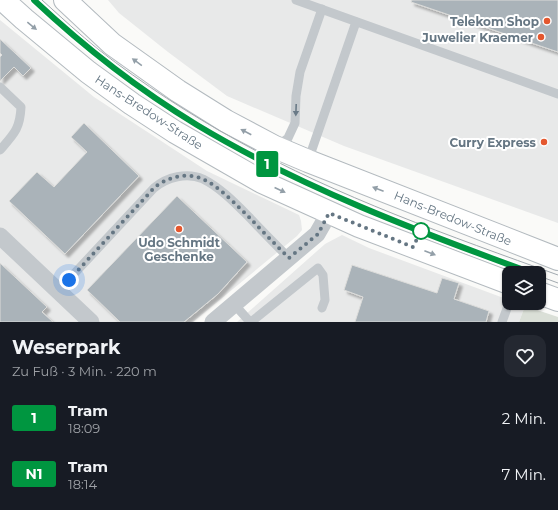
<!DOCTYPE html>
<html lang="de">
<meta charset="utf-8">
<style>
body{margin:0;font-family:Montserrat,sans-serif;background:#242831;color:#f1f3f6;height:100vh;display:flex;flex-direction:column;font-size:15px;white-space:nowrap}
*{box-sizing:border-box;margin:0}
p{font-size:13px;color:#9ea1a6}
.icon{flex:none;width:22px;height:22px;fill:none;stroke:currentColor;stroke-width:2;stroke-linecap:round;stroke-linejoin:round}
.map{position:relative;height:322px;overflow:hidden}
.drawer{display:flex;flex-direction:column;background:#171b24;flex:1}
.drawer>*{flex:none}
.badge{padding:0 8px;border-radius:3px;font-size:14px;line-height:26px}
.buttons{position:absolute;left:502px;top:266px;display:grid;gap:8px}
.buttons a{display:grid;place-items:center;width:44px;height:44px;border-radius:8px;background:#171b24;box-shadow:0 1px 3px #0004;font-size:20px}
.you{position:absolute;width:20px;height:20px;margin:-10px;border:3px solid #fff;border-radius:50%;background:#1a73e8;box-shadow:0 0 0 6px #1a73e833}
.map>.badge{position:absolute;translate:-50% -50%;box-shadow:0 0 0 2px #fff}
.round{display:grid;place-items:center;flex:none;width:42px;height:42px;border-radius:12px;background:#242831}
.head{display:flex;align-items:center;justify-content:space-between;height:68px;padding:0 12px}
h1{font-size:19px;font-weight:700;line-height:30px}
ul{padding:0;list-style:none}
li{display:flex;align-items:center;gap:12px;height:56px;padding:0 12px}
li div{flex:1}
li b{display:block;font-size:15px}
li em{font-style:normal}
li .badge{min-width:44px;font-weight:700;text-align:center}
.map>svg:first-child{display:block}
.built{fill:#e8e9e9}
.green{fill:#dadfd7}
.building{fill:#aab3b9;stroke:#dcdcda;filter:url(#shadow)}
.lines{fill:none;stroke-linecap:round;stroke-linejoin:round}
.secondary-casing{stroke:#b3babf;stroke-width:24}
.service{stroke:#c3c8cc;stroke-width:9}
.minor{stroke:#c3c8cc;stroke-width:17}
.secondary{stroke:#fff;stroke-width:22}
.tram{stroke:#a2aab0;stroke-width:1}
.oneway{fill:#939fa8}
.oneway2{fill:#6a7a87}
.line-casing{stroke:#fff;stroke-width:9}
.line{stroke:#009640;stroke-width:6}
.walk{stroke:#657683;stroke-width:4;stroke-dasharray:0 7.2}
.poi-dot{fill:#e4572e;stroke:#fff;stroke-width:1.5}
.stop-dot{fill:#fff;stroke:#009640;stroke-width:2}
.labels{text-anchor:middle;dominant-baseline:central;stroke-width:4;stroke-linejoin:round;paint-order:stroke}
.poi-label{font-size:12px;font-weight:bold;fill:#657683;stroke:#fff;text-anchor:end}
.street-label{font-size:12px;fill:#657683;stroke:#fff}
</style>
<div class="map">
<svg width="558" height="322" viewBox="0 0 558 322">
<defs>
<filter id="shadow"><feDropShadow dx="3.5" dy="3.5" stdDeviation="1" flood-color="#0004"/></filter>
</defs>
<rect width="100%" height="100%" fill="#fafaf8"/>
<g class="built">
<polygon points="108,0 558,0 558,223 344,146 227,96 168,52 119,13"/>
<polygon points="0,20 94,97 207,171 299,215 301,221 302,230 297,236 193,322 0,322"/>
<polygon points="342,235 369,248 509,300 509,303 518,303 525,306 519,322 237,322 325,244"/>
</g>
<polygon class="green" points="525,306 558,317 558,322 519,322"/>
<g class="building">
<polygon points="412,0 558,0 558,52 411,2"/>
<polygon points="0,39 31,68 23,76 14,67 0,81 0,57 2,55 0,53"/>
<polygon points="84,123 139,176 65,254 9,201 37,172 54,187 87,152 71,137"/>
<polygon points="177,196 247,262 218,294 184,322 120,322 87,290"/>
<polygon points="0,263 47,307 42,312 53,322 0,322"/>
<polygon points="352,265 437,293 442,278 459,283 454,299 489,311 486,322 355,322 363,297 344,290"/>
</g>
<g class="lines">
<defs>
<g id="secondary">
<polyline points="3,0 24,19 88,72 132,104 175,132 262,182 359,226 509,283"/>
<polyline points="65,0 112,44 178,91 226,121 275,147 308,161 558,259"/>
<polyline points="539,293 558,300"/>
</g>
</defs>
<use href="#secondary" class="secondary-casing"/>
<g class="service">
<polyline points="296,0 558,94"/>
<path d="M 0,87 L 21,107 C 20,129 14,134 0,150"/>
<polyline points="276,147 288,138 295,123 296,96 300,72 322,9"/>
<polyline points="308,161 356,22"/>
<path d="M 58,291 L 154,188 C 167,177 187,172 203,179 C 221,188 236,204 250,218 C 263,232 276,245 289,258"/>
<polyline points="234,304 250,322"/>
<polyline points="251,322 318,268 323,275 325,300 322,308"/>
<polyline points="502,322 509,303"/>
</g>
<g class="minor">
<polyline points="0,236 91,322"/>
<polyline points="213,322 317,234 329,213"/>
</g>
<use href="#secondary" class="secondary"/>
<g class="tram">
<path d="M 34,0 C 84,47 138,89 197,125 C 239,151 284,172 329,192 C 395,222 463,248 532,273"/>
<path d="M 42,0 C 61,17 79,34 99,50 C 143,84 189,114 238,141 C 338,197 450,236 558,275"/>
<polyline points="539,276 558,283"/>
</g>
</g>
<defs><path id="oneway-solid" d="M-6-.8H1V-3.2L6.5 0L1 3.2V.8H-6Z"/></defs>
<g class="oneway">
<use href="#oneway-solid" transform="translate(32 26) rotate(39)"/>
<use href="#oneway-solid" transform="translate(137 62) rotate(-144)"/>
<use href="#oneway-solid" transform="translate(246 132) rotate(-152)"/>
<use href="#oneway-solid" transform="translate(378 189) rotate(-159)"/>
<use href="#oneway-solid" transform="translate(280 190) rotate(25)"/>
<use href="#oneway-solid" transform="translate(430 253) rotate(21)"/>
</g>
<use class="oneway2" href="#oneway-solid" transform="translate(296 110) rotate(92)"/>
<g class="lines">
<defs>
<path id="line" d="M 34,0 C 84,47 138,89 197,125 C 300,187 419,232 532,273"/>
</defs>
<use href="#line" class="line-casing"/>
<use href="#line" class="line"/>
<path class="walk" d="M 69,280 L 154,188 C 167,177 187,172 203,179 C 221,188 234,203 248,216 C 261,230 275,244 289,258 L 318,234 L 329,213 L 413,247 L 421,231"/>
</g>
<g class="poi-dot">
<circle cx="547" cy="21" r="4"/>
<circle cx="541" cy="37" r="4"/>
<circle cx="544" cy="142" r="4"/>
<circle cx="179" cy="229" r="4"/>
</g>
<circle class="stop-dot" cx="421" cy="231" r="8"/>
<g class="labels">
<g class="poi-label">
<text x="539" y="21">Telekom Shop</text>
<text x="533" y="37">Juwelier Kraemer</text>
<text x="536" y="142">Curry Express</text>
<text x="179" y="242" text-anchor="middle">Udo Schmidt<tspan x="179" dy="14">Geschenke</tspan></text>
</g>
<g class="street-label">
<text transform="translate(149 112) rotate(33)">Hans-Bredow-Straße</text>
<text transform="translate(453 218) rotate(22)">Hans-Bredow-Straße</text>
</g>
</g>
</svg>
<div class="buttons">
<a><svg class="icon" aria-label="layers" viewBox="0 0 24 24"><path d="M12 4l9 5-9 5-9-5zM3 14l9 5 9-5"/></svg></a>
</div>
<div class="you" style="left:69px;top:280px"></div>
<b class="badge" style="left:267px;top:164px;background:#009640;color:#fff">1</b>
</div>
<section class="drawer">
<div class="head"><div><h1>Weserpark</h1><p>Zu Fuß · 3 Min. · 220 m</p></div><a class="round"><svg class="icon" aria-label="heart" viewBox="0 0 24 24"><path d="M12 20l-8-8c-3-5 5-10 8-4 3-6 11-1 8 4z"/></svg></a></div>
<ul>
<li><span class="badge" style="background:#009640;color:#fff">1</span><div><b>Tram</b><p>18:09</p></div><em>2 Min.</em></li>
<li><span class="badge" style="background:#009640;color:#fff">N1</span><div><b>Tram</b><p>18:14</p></div><em>7 Min.</em></li>
</ul>
</section>
